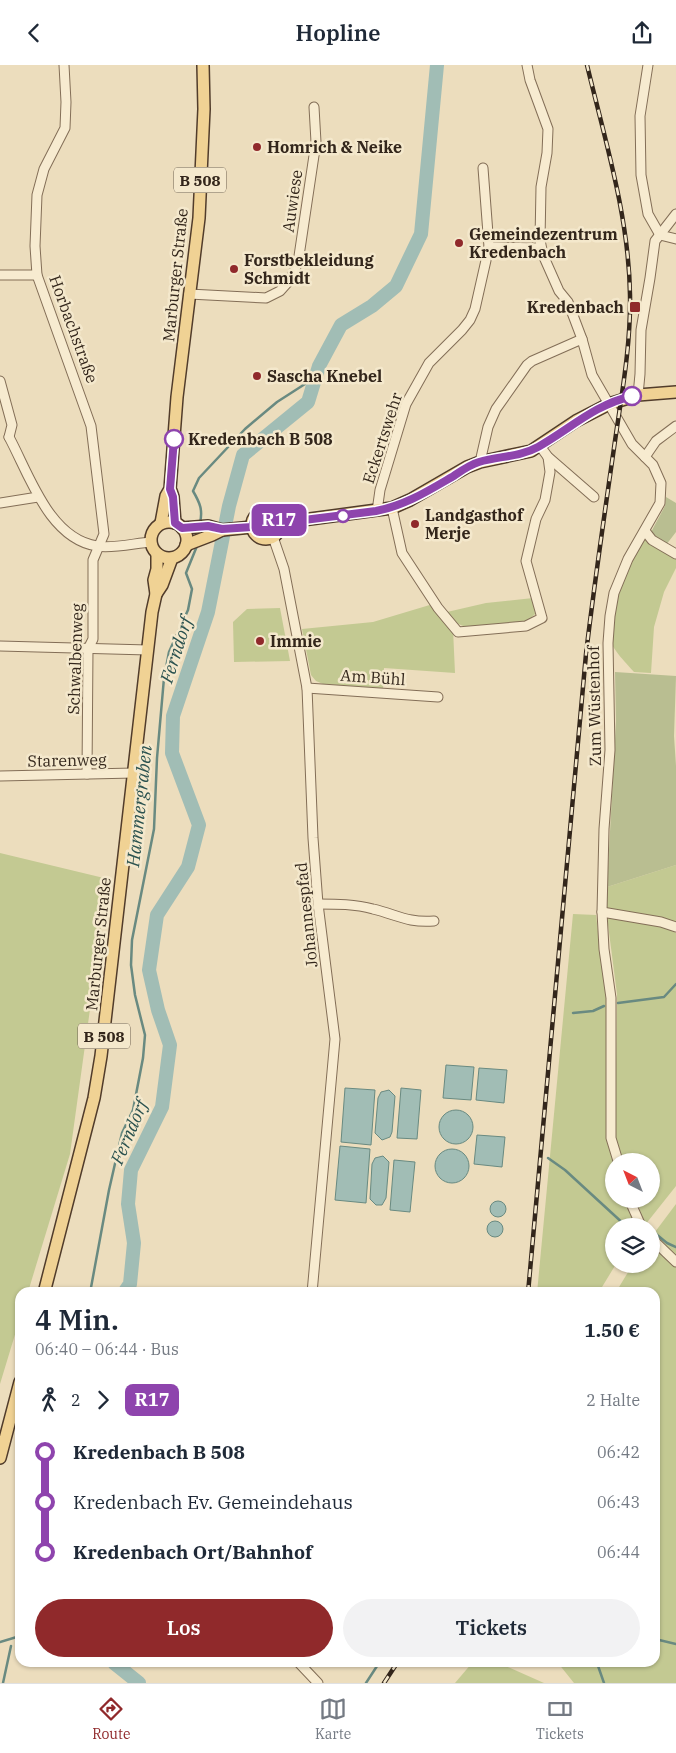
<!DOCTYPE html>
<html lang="de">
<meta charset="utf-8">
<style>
body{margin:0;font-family:"IBM Plex Serif",serif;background:#f2f2f3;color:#1f2937;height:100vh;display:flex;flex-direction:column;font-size:19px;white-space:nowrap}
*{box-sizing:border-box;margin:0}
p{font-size:16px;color:#747a83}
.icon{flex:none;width:28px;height:28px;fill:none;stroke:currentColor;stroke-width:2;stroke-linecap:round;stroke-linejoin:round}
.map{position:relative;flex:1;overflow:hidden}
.side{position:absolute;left:15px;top:1222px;width:645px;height:380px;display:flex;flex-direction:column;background:#fff;border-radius:15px;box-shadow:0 1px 4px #0004}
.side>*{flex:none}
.badge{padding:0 10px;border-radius:8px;font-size:18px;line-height:32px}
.needle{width:32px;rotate:318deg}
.fabs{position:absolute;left:605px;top:1088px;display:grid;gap:10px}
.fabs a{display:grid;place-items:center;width:55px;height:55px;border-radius:50%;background:#fff;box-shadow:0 1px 4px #0004;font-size:25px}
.map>.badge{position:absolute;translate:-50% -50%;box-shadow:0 0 0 2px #fff}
.legs{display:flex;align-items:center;gap:8px;height:55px;padding:0 20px;font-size:16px}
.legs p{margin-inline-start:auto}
.summary{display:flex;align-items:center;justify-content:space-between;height:85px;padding:0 20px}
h1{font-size:28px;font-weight:600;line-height:38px}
.action{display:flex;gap:10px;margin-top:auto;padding:10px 20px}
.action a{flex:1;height:58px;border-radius:30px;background:#90292b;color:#fff;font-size:20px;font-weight:600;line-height:58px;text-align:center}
.action a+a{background:#f2f2f3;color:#1f2937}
ul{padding:0 20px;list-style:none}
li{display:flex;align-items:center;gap:18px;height:50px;font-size:19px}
li i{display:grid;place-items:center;width:8px;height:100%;margin:0 6px;background:currentColor}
li i::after{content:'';width:12px;height:12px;margin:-6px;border:4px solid;border-radius:50%;background:#fff}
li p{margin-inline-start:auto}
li:first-child i{background:linear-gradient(#0000 50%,currentColor 0)}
li:last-child i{background:linear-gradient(currentColor 50%,#0000 0)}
header{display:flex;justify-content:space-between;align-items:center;height:65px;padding:0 20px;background:#fff;font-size:22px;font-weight:600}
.tab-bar{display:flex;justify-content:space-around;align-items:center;height:70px;border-top:1px solid #e0e1e3;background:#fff;font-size:14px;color:#747a83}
.tab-bar a{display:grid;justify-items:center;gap:2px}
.tab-bar .active{color:#90292b}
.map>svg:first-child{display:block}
.green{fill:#c3c992}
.cemetery{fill:#b9be91}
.water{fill:#a1bdb5;stroke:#698a81}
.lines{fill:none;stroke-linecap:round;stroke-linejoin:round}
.stream{stroke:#698a81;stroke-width:2.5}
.river{stroke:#a1bdb5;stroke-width:14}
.minor-casing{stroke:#836e57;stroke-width:11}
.major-casing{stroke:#513c2b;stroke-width:14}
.minor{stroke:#f7ebd0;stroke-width:9}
.major{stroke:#f0d294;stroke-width:11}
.rail-casing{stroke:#33261b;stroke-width:4.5}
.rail{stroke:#f4e8cc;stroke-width:2.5;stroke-dasharray:8;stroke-linecap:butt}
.line-1-casing{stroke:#fff;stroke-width:11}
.line-1{stroke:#8e44ad;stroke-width:8}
.poi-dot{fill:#90292b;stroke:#f4e8cc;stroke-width:2}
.stop-1-dot{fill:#fff;stroke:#8e44ad;stroke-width:2.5}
.labels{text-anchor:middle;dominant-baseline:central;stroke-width:5;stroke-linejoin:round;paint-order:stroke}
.shield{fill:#f4e8cc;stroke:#6d6050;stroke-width:1}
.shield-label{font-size:15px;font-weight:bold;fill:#33261b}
.poi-label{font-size:16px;font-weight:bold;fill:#33261b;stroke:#f4e8cc;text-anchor:start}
.street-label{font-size:16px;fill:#33261b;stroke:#f4e8cc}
.stop-label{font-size:16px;font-weight:bold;fill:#33261b;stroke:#f4e8cc;text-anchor:start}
.water-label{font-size:18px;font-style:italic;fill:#2b524f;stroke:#f4e8cc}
</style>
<header><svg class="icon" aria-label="back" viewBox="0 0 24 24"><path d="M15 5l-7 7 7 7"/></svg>Hopline<svg class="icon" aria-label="share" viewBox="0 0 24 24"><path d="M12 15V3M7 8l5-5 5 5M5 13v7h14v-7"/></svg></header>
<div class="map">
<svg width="676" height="1618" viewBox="0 0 676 1618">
<rect width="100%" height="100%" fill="#ecddbd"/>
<g class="green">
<circle cx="266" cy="460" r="14"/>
<path d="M 644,471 L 676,490 L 676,503 L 664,527 L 654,562 L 651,608 L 634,607 C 628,600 612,584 611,576 C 604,547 629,496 644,471 Z"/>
<polygon points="533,533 535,549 528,556 468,563 456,558 447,547 486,538"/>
<polygon points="433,539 453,564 455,608 384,603 383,623 323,619 316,616 311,610 302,564 373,557"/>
<polygon points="280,543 290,596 234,597 233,557 247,544"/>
<polygon points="0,788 108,814 70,1089 28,1227 20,1228 20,1253 0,1319"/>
<polygon points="676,800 676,858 662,852 606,843 607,822"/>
<polygon points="573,849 596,850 606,933 607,1076 614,1099 614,1134 623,1134 636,1161 614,1161 614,1199 616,1199 599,1227 537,1228"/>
<polygon points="607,852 660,860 676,868 676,1121 645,1160 636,1134 651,1134 651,1096 623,1096 615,1073 617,929"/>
<polygon points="676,1139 676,1618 574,1618 558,1598 655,1598 655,1228 616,1227 633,1199 651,1199 651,1178 663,1183 655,1167"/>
<polygon points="472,1598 499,1598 544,1618 455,1618"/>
</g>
<g class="cemetery">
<polygon points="666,432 676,438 676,467 666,480 650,469 665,441"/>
<polygon points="615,607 676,611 674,671 676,701 676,800 607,822 616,656"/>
</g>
<g class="water">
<polygon points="446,1000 474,1002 471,1035 443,1033"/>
<polygon points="479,1003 507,1005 504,1038 476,1035"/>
<polygon points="345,1023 375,1025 371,1080 341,1077"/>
<polygon points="401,1023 421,1025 417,1074 397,1073"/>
<polygon points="389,1025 395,1031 392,1067 390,1072 382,1075 375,1068 378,1033 381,1027"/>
<circle cx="456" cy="1062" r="17"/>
<polygon points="477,1070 505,1072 502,1102 474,1099"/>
<polygon points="340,1081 370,1084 366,1138 335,1135"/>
<circle cx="452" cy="1101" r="17"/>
<polygon points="383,1091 389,1097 386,1133 382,1140 376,1140 370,1134 372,1099 375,1093"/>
<polygon points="394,1095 415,1097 410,1147 390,1145"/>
<circle cx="498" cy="1144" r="8"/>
<circle cx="495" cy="1164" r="8"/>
</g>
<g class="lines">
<g class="stream">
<path d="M 200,458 C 203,445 200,438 193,426 L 199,413 L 245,364 L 277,337 L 305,319 L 315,315"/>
<polyline points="618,938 664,932 676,919"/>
<polyline points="573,948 593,946 604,941"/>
<polyline points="548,1093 565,1105 626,1161"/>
<polyline points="651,1165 667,1178 676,1182"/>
<polyline points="90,1228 109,1125 122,1068 133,1045 143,993 145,970 135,930 131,900 132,875 154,764 157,693 164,613 169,587 188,545 192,524 186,508 197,481"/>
<polyline points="655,1574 676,1579"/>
<polyline points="0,1577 20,1571"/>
<polyline points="597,1598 604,1618"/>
<polyline points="3,1618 11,1581"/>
<polyline points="366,1618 379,1598"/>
</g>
<g class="river">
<polyline points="124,1228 130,1219 134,1178 128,1139 131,1105 162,1042 170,980 158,945 149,905 157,850 188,802 199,760 172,688 173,651 208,547 229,441 243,390 308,337 319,301 341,260 372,241 396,221 421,169 437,0"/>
<polyline points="114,1598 139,1618"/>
</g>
<defs>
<g id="minor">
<polyline points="64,0 66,37 65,63 44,104 37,130 35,181 37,210 91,361 104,469 93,495 93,574 88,584 87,709"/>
<polyline points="527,0 530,15 548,64 547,88 541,122 540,175 543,190 559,226 568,237 582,274 592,310 632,379 653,400 661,418 660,438 628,494 614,528 610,551 608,578 610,685 604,764 602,847 604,884 611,933 611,1073 618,1096"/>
<polyline points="648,0 640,51 641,110 648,149 660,170 676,174"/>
<polyline points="489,182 541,183"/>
<polyline points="0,210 37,210"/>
<polyline points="189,229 266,233 280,226 288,217 295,205 299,191 316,77 314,42"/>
<polyline points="0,316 12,360 9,372"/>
<polyline points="638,330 640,309 641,265 650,213 655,176 676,149"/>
<path d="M 9,372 C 29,409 49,474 97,481 C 111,484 136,478 151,477"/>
<polyline points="540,381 548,392 594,432"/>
<polyline points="645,392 656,376 676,361"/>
<polyline points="480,397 488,362 496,344 527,300 532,296 582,274"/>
<polyline points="0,438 38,432"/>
<polyline points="392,443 402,488 438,543 458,567 526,561 542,553 526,496 536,454 545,435 550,407 548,392"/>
<polyline points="377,446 380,425 406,339 429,298 462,265 470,255 475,244 489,182 483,103"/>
<polyline points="645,466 652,475 676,489"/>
<polyline points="273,472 284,504 307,623 313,773 318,839 335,974 312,1228"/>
<polyline points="0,581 148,585"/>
<polyline points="307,623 438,632"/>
<polyline points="0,711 134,708"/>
<path d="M 318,839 C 337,839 355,839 373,844 C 398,850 407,858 434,856"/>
<polyline points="602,847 661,857 676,862"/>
<polyline points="629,1134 641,1161"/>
<polyline points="651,1173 676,1197"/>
<polyline points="299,1598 318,1618"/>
</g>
<g id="major">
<polyline points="171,426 173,432 175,458"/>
<circle cx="266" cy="460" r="14"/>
<circle cx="169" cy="475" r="18"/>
<polyline points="161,458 166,431 170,424 177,332 199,153 204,44 203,0"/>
<polyline points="280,458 392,443 410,435 467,402 480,397 531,386 576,356 609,339 638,330 676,327"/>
<polyline points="182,463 208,461 222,465 252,462"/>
<polyline points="186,480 212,470 222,465"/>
<polyline points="156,529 162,520 172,493"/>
<polyline points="44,1228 94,1033 101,991 152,547 156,529 154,515 157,504 157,489"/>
<polyline points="0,1393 20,1317"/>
</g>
</defs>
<use href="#minor" class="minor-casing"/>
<use href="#major" class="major-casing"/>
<use href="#minor" class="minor"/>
<use href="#major" class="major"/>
<defs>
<g id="rail">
<path d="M 528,1228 L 586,589 C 594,521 604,452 614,383 C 621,333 631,281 630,230 C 629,152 605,75 587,0"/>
<polyline points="384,1618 397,1598"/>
</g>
</defs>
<use href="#rail" class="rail-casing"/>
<use href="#rail" class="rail"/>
</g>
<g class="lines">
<defs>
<path id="line-1" d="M 174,374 L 170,424 L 173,432 L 175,458 L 182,463 L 208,461 L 222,464 L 252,462 L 255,451 L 264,446 L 275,449 L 280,458 L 376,446 C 404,441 428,426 452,412 C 461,406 469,400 479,397 C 499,391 520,392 538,382 C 570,364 594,340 632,331"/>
</defs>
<use href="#line-1" class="line-1-casing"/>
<use href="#line-1" class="line-1"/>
</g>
<g class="poi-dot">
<circle cx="257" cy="82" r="5"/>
<circle cx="459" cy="178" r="5"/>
<circle cx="234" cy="204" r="5"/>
<rect x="629" y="236" width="12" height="12" rx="2.5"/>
<circle cx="257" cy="311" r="5"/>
<circle cx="415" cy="459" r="5"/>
<circle cx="260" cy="576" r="5"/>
</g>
<g class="stop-1-dot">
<circle cx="632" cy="331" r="9"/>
<circle cx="174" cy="374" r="9"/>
<circle cx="343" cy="451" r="6"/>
</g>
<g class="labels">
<g class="shield">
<rect x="174" y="102.5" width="52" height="25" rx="4"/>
<rect x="78" y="958.5" width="52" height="25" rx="4"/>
</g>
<g class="shield-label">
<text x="200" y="115">B 508</text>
<text x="104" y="971">B 508</text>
</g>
<g class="poi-label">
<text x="267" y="82">Homrich &amp; Neike</text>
<text x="469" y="169">Gemeindezentrum<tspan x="469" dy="18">Kredenbach</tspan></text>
<text x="244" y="195">Forstbekleidung<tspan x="244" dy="18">Schmidt</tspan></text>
<text x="624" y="242" text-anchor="end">Kredenbach</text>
<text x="267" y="311">Sascha Knebel</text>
<text x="425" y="450">Landgasthof<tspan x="425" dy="18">Merje</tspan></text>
<text x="270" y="576">Immie</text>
</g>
<g class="street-label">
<text transform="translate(292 136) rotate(-82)">Auwiese</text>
<text transform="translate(175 210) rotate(-84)">Marburger Straße</text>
<text transform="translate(74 264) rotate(70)">Horbachstraße</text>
<text transform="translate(382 373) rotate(-72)">Eckertswehr</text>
<text transform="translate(75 594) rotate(-88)">Schwalbenweg</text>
<text transform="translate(373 612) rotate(4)">Am Bühl</text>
<text transform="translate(594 641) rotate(-91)">Zum Wüstenhof</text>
<text transform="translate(67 695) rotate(-1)">Starenweg</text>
<text transform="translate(306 850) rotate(-96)">Johannespfad</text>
<text transform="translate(98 879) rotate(-84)">Marburger Straße</text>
</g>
<g class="stop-label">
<text x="188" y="374">Kredenbach B 508</text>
</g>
<g class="water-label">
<text transform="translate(176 585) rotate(-72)">Ferndorf</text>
<text transform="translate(139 741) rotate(-84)">Hammergraben</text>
<text transform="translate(129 1067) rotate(-67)">Ferndorf</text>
</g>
</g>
</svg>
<div class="fabs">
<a><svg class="needle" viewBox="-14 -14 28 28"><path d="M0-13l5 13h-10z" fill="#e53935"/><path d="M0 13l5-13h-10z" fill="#747a83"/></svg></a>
<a><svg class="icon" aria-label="layers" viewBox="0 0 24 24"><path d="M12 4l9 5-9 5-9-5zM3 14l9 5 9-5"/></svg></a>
</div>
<b class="badge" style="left:279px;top:455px;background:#8e44ad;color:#fff">R17</b>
<section class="side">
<div class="summary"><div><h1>4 Min.</h1><p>06:40 – 06:44 · Bus</p></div><b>1.50 €</b></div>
<div class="legs"><svg class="icon" aria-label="walk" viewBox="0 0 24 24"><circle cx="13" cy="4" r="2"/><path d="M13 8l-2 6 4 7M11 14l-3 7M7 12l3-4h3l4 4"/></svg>2<svg class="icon" aria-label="forward" viewBox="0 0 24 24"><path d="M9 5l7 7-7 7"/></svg><b class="badge" style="background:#8e44ad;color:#fff">R17</b><p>2 Halte</p></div>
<ul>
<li><i style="color:#8e44ad"></i><b>Kredenbach B 508</b><p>06:42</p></li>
<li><i style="color:#8e44ad"></i><span>Kredenbach Ev. Gemeindehaus</span><p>06:43</p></li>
<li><i style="color:#8e44ad"></i><b>Kredenbach Ort/Bahnhof</b><p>06:44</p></li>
</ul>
<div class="action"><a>Los</a><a>Tickets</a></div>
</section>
</div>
<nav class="tab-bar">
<a class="active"><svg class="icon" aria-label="directions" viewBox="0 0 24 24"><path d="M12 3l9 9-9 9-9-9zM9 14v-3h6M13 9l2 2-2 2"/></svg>Route</a>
<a><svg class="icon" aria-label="map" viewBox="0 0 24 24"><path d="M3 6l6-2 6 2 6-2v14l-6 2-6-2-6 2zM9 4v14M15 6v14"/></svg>Karte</a>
<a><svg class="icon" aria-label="tickets" viewBox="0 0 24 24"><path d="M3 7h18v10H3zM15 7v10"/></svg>Tickets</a>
</nav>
